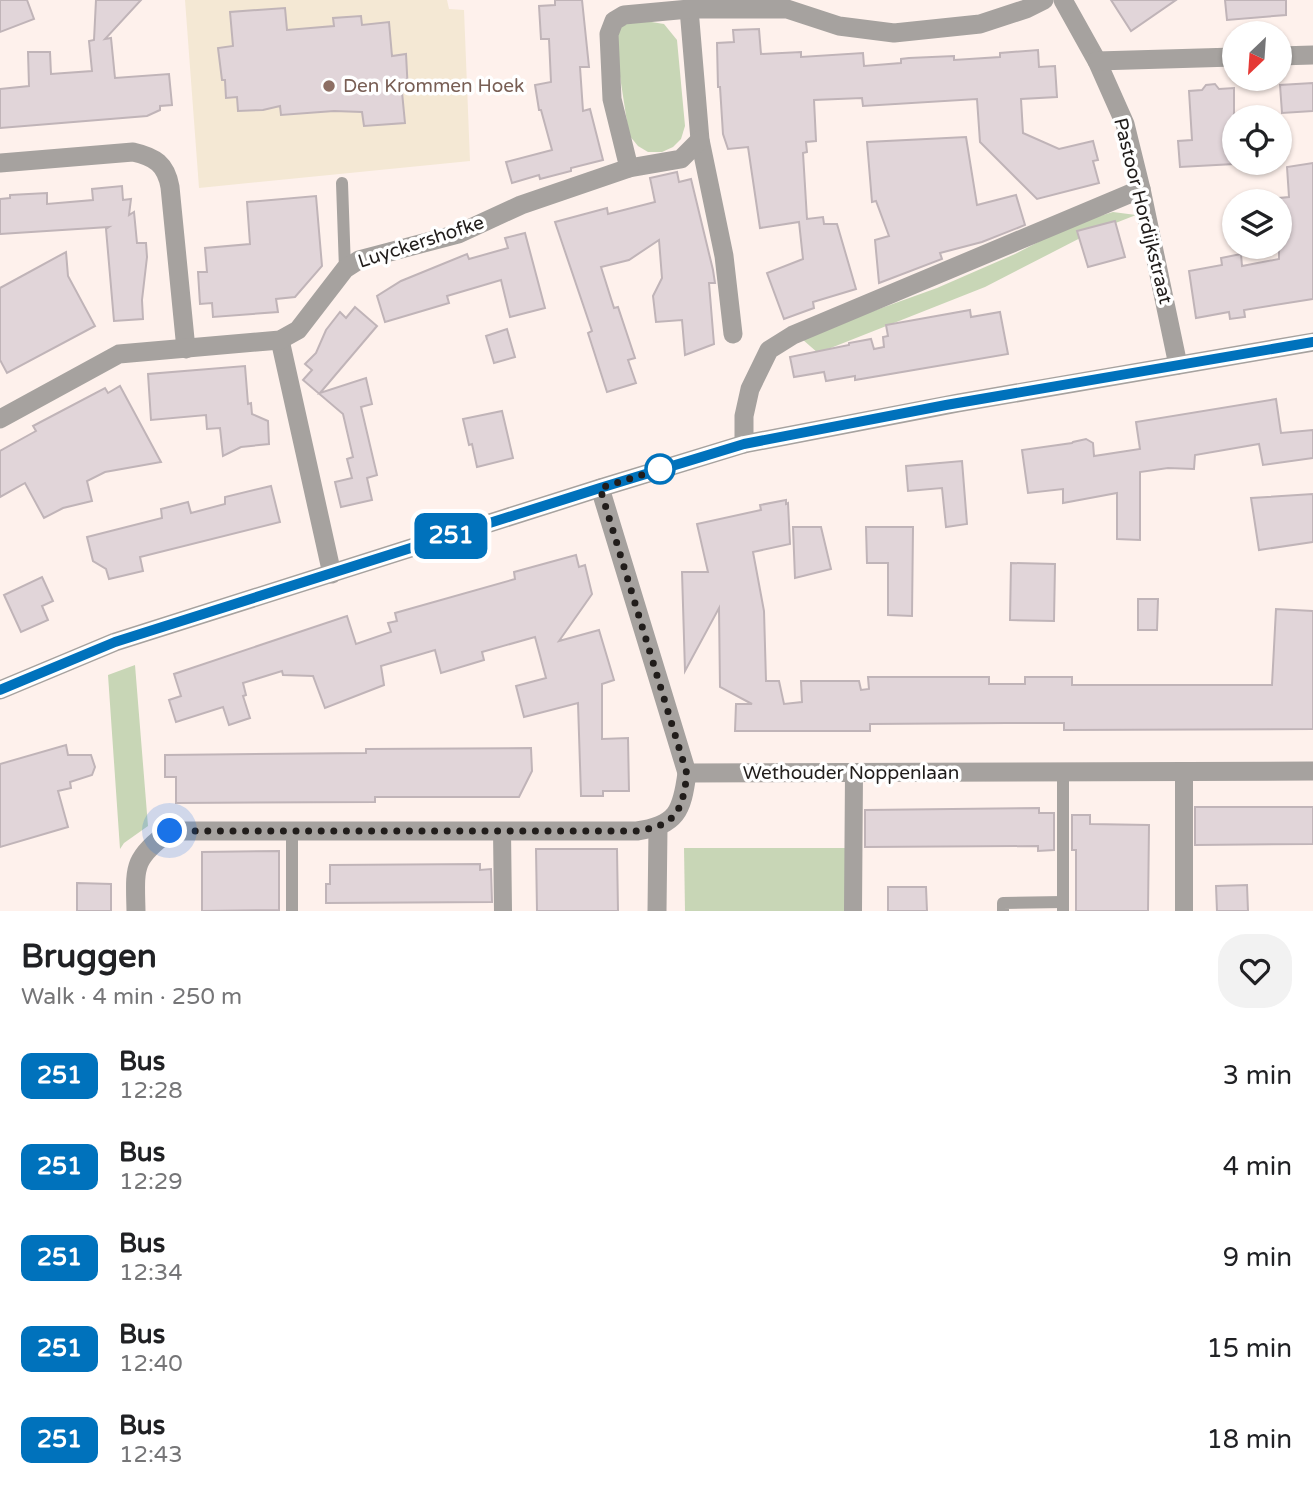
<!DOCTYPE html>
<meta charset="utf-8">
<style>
body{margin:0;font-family:"Varela Round",sans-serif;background:#f2f2f2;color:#202124;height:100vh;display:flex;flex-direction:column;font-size:26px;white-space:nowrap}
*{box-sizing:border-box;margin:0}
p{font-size:23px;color:#757577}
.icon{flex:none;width:38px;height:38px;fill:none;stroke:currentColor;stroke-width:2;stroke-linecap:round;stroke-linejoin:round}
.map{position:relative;height:911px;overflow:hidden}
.details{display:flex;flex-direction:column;background:#fff;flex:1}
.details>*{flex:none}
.badge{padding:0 14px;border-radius:10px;font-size:24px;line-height:46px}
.needle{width:46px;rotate:205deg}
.buttons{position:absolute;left:1222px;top:21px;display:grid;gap:14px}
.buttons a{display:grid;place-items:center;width:70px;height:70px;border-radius:50%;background:#fff;box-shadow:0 2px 5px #0004;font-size:35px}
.you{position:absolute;width:35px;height:35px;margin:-18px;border:5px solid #fff;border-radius:50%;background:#1a73e8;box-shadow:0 0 0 10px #1a73e833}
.map>.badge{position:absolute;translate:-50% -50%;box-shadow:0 0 0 4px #fff}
.round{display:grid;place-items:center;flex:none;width:74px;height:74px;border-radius:28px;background:#f2f2f2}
.head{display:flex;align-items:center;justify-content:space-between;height:119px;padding:0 21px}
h1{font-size:33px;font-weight:800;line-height:52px}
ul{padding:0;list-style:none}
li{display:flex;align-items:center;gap:21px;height:91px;padding:0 21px}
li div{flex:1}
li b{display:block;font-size:26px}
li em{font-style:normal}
li .badge{min-width:77px;font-weight:700;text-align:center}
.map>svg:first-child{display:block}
.education{fill:#f4e8d4}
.green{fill:#c8d6b6}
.building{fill:#e1d5d9;stroke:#c0b4b8;stroke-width:2}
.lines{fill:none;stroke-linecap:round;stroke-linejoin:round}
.service{stroke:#a6a29f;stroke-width:12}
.pedestrian{stroke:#a6a29f;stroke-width:18}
.minor{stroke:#a6a29f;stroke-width:19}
.tertiary{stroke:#a6a29f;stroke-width:19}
.line-casing{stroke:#fff;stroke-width:16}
.line{stroke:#0072bc;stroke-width:10}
.walk{stroke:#211d1b;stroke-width:7;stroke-dasharray:0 12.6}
.education-dot{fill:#8d6e63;stroke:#fff;stroke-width:2.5}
.stop-dot{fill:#fff;stroke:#0072bc;stroke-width:3.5}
.labels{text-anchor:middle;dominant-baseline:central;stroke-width:7;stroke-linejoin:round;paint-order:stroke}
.education-label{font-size:19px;fill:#785e54;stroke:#fff;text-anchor:start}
.street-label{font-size:19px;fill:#211d1b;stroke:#fff}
</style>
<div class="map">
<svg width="1313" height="911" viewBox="0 0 1313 911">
<rect width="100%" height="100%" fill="#fef1ec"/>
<polygon class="education" points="185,0 447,0 449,9 464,10 470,161 199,188"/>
<g class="green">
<polygon points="633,19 664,24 677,40 685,126 681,139 673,147 662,152 648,152 638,146 629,135 619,70 616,34 620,25"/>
<polygon points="1113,212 1136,215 1090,233 985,287 818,353 802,339 851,319 937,288 1015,254 1073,224"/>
<polygon points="135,665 148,826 124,843 120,849 108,675"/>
<polygon points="684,848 848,848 848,911 685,911"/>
</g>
<g class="building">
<polygon points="0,0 27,0 34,19 0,32"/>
<polygon points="96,0 141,0 105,39 111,38 115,78 169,74 172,105 160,106 160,110 147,116 0,128 0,89 29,86 28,52 50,52 51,74 92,71 89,41 94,40"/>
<polygon points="555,0 582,0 589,67 580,67 583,111 590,109 603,160 571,168 571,171 540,179 539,175 512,183 506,162 552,150 541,110 539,110 535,85 551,82 549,39 541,39 539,6 555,5"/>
<polygon points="1111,0 1176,0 1131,31"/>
<polygon points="1225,0 1286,0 1286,15 1227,20"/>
<polygon points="285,8 287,30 334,26 333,18 361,16 362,25 389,22 392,56 406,54 408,92 402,92 405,123 364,126 362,112 334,111 281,115 280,106 263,110 238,111 237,97 226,98 225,80 222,80 218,48 233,46 230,12"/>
<polygon points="759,29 761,54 801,52 801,57 863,53 864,66 901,63 901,59 909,58 954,56 954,60 1000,57 1000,53 1038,50 1039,67 1055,66 1057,97 1021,99 1023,133 1059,149 1093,141 1098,160 1093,161 1099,183 1037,199 980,142 977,99 863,106 862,98 814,100 816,141 806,142 807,152 803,153 807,219 823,217 824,224 837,224 856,289 813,302 814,308 784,319 767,273 803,259 799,222 760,228 748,147 728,149 723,134 720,87 718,87 717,43 734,42 733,30"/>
<polygon points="1313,83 1313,111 1282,113 1280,85"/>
<polygon points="1215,84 1219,89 1234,88 1234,164 1180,167 1178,141 1192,140 1189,91 1202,90 1206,85"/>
<polygon points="966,137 977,205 1016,195 1025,225 982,242 940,253 942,259 879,283 875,240 889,236 876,201 872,202 867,142"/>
<polygon points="1313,163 1313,299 1244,310 1245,317 1230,319 1229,312 1196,318 1189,271 1222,265 1221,258 1241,254 1242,266 1279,259 1279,198 1289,197 1287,167"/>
<polygon points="677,172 679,182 691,179 713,270 715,283 709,283 714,344 685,355 682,320 656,322 653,296 662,278 659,240 629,260 601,267 614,308 618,307 635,358 628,360 636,383 607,392 588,333 592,331 555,222 607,208 608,214 655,202 650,178"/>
<polygon points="122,186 123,200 131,199 129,215 134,212 137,243 146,243 147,257 142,300 143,319 114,321 106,229 109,227 0,234 0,199 10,198 10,195 47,193 47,204 93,200 92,189"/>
<polygon points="316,196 322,266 295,297 276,299 278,312 213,317 212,303 200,304 198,272 207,272 205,248 250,244 247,202"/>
<polygon points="1115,221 1125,257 1088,267 1077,231"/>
<polygon points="525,233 545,308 510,317 501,280 447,296 449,303 385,322 377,296 401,281 467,254 469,259 508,248 505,238"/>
<polygon points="66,252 68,276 95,326 7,373 0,360 0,288"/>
<polygon points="355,307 377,326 320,393 366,378 372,404 361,407 377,475 367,478 372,500 341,507 335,482 352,478 347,459 353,457 343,414 303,380 312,370 305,364 316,353 326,330 340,312 346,318"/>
<polygon points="970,310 971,317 1000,312 1008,354 855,380 855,376 826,381 824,372 794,377 790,357 849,345 849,343 871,339 874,349 884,347 883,337 888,336 886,325"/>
<polygon points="507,329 515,357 494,363 486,336"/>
<polygon points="245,366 248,404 251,403 252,414 268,421 269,444 241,447 223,456 220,428 207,429 206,415 151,420 148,374"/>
<polygon points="120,386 161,462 105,472 87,481 92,501 63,508 44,518 25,483 0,497 0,451 36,431 33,426 105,388 108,393"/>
<polygon points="1276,399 1281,433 1313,430 1313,458 1263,465 1259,444 1195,455 1194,469 1168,468 1140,472 1140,540 1117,539 1117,493 1063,503 1063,489 1028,493 1022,450 1072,443 1073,442 1086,439 1093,443 1094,456 1140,449 1136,422"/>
<polygon points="502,411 513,458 477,467 472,444 469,445 463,419"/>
<polygon points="962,461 967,524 946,527 942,488 908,491 906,466"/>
<polygon points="271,486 280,522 140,557 143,571 109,579 106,569 93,561 87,537 162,518 161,509 188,502 191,513 225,504 225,497"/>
<polygon points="1313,494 1313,542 1259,550 1251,498"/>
<polygon points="786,500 786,504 788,503 790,544 753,552 764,611 766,681 779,681 784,704 802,702 801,681 859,681 861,690 869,689 868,677 989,677 989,684 1025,684 1025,677 1072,677 1072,685 1272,685 1276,609 1313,611 1313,729 1064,730 1064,723 1007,723 870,724 870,731 735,731 736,704 752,704 720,687 719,608 685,671 682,572 708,572 697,524 761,510 760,505"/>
<polygon points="793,527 821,527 831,569 795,578"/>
<polygon points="866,527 913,527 912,616 888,615 888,563 867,563"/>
<polygon points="576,555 579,567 585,565 592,594 559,641 599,630 614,680 602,684 602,739 628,738 629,791 603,791 603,796 581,796 578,703 524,717 516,686 546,678 535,637 482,652 484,660 441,673 435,650 381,666 384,685 325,708 313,676 283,675 282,671 243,683 246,695 243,696 250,718 229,725 223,707 176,722 169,700 181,696 174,674 347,616 356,644 391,632 388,623 397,621 395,613 515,579 514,572"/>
<polygon points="1011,563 1055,564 1054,621 1010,620"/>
<polygon points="42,577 53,601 42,606 48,620 21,632 4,595"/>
<polygon points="1138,599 1158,599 1157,630 1138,630"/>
<polygon points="66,745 68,755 91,755 95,767 92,775 70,782 71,788 58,791 68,827 0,847 0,764"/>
<polygon points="531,748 532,771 519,797 375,797 375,802 176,803 176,777 165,777 165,755 366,753 366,749"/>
<polygon points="1195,807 1313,807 1313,844 1195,845"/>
<polygon points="1039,808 1039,813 1054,813 1054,850 1038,851 1038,846 865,847 865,810"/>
<polygon points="1072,815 1090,815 1090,824 1149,825 1148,911 1076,911 1076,850 1072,850"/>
<polygon points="536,849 617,849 618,911 537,911"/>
<polygon points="279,851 279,910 202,911 202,852"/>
<polygon points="480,864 480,870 491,869 492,902 326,903 326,884 330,884 330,865"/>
<polygon points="77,883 111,884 111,911 77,911"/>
<polygon points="1247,885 1248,911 1217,911 1216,886"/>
<polygon points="888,887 926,887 927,911 888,911"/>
</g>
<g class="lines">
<g class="service">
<polyline points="342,183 345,269"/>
<polyline points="292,831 292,911"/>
<polyline points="1003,911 1003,903 1063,902"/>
<polyline points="1063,911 1063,773"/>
</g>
<g class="pedestrian">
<polyline points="1184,771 1184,911"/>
<polyline points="502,831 503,911"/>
<polyline points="853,911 854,773"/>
</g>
<g class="minor">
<polyline points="1063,0 1097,61 1125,124 1141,189 1178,365"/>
<polyline points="689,9 700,140 724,256 733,334"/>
<polyline points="1279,56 1313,55"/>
<polyline points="1097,61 1234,57"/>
<path d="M 0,163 L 133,152 C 155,157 166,164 170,187 L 186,349"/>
<polyline points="629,168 681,159 700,140"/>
<polyline points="280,340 332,574"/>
<polyline points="0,419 119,354 280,340 298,330 345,269 359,260 458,234 521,205 629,168 612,99 609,34 614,21 624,15 689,9 787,9 839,26 894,33 980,24 1026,9 1044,0"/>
<polyline points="744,444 744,416 750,389 769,350 793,335 1141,189"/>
<polyline points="600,488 687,773 1313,771"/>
<path d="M 136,911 C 135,867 132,859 170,831 L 637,831 C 677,825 682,811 687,773"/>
<polyline points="657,911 658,828"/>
</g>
<polyline class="tertiary" points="0,690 115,642 600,488 744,444 958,403 1313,342"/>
</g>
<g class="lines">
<defs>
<polyline id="line" points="0,690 115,642 600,488 744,444 946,405 1313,342"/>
</defs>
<use href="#line" class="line-casing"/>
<use href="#line" class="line"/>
<path class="walk" d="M 170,831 L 637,831 C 677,825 682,811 687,774 L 600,488 L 661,469 L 660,469"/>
</g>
<circle class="education-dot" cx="329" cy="86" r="7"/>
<circle class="stop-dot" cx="660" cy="469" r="14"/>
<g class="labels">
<g class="education-label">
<text x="343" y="86">Den Krommen Hoek</text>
</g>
<g class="street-label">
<text transform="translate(1143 211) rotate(76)">Pastoor Hordijkstraat</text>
<text transform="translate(421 242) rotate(-18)">Luyckershofke</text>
<text x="851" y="773">Wethouder Noppenlaan</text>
</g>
</g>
</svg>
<div class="buttons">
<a><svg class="needle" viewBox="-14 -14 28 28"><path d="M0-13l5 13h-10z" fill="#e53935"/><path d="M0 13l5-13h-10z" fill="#757577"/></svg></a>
<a><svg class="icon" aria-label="locate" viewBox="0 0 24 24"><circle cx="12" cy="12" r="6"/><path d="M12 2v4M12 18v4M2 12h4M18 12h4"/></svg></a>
<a><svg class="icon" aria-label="layers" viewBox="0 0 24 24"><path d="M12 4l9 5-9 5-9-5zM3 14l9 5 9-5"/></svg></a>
</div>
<div class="you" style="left:170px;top:831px"></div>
<b class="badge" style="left:451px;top:536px;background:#0072bc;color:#fff">251</b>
</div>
<section class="details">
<div class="head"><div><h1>Bruggen</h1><p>Walk · 4 min · 250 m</p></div><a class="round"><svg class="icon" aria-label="heart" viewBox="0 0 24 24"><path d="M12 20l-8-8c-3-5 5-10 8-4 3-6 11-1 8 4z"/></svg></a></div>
<ul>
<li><span class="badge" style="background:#0072bc;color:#fff">251</span><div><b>Bus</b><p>12:28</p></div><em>3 min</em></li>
<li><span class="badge" style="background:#0072bc;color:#fff">251</span><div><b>Bus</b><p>12:29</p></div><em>4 min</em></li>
<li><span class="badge" style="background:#0072bc;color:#fff">251</span><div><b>Bus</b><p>12:34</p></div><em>9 min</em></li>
<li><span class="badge" style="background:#0072bc;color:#fff">251</span><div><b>Bus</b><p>12:40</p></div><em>15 min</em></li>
<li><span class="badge" style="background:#0072bc;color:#fff">251</span><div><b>Bus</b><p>12:43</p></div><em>18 min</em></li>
</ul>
</section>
